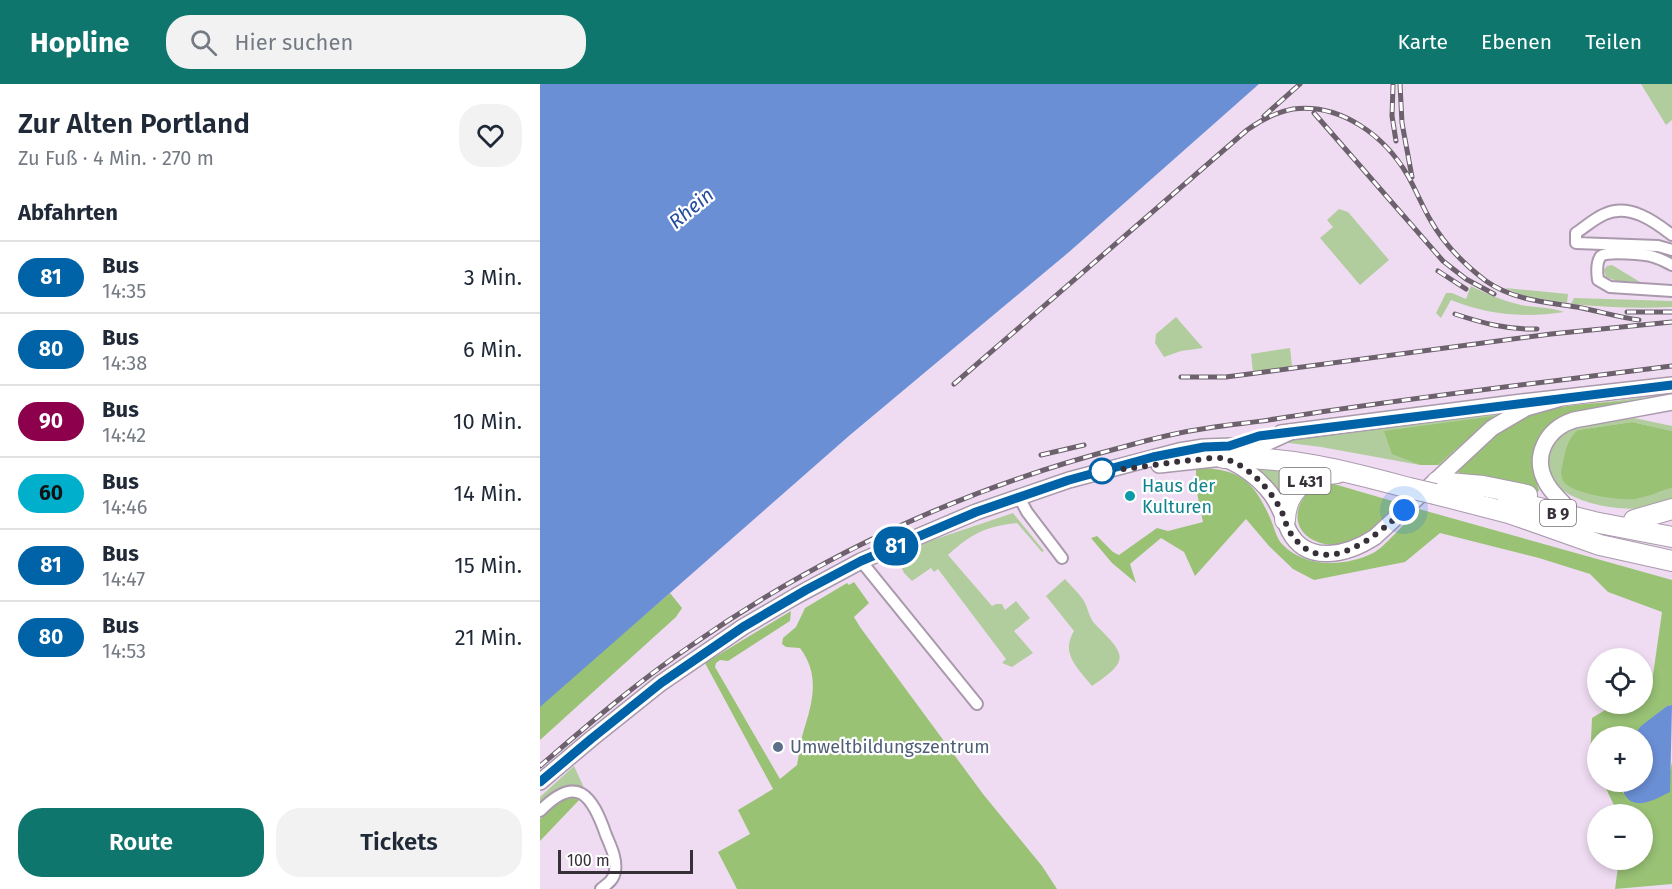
<!DOCTYPE html>
<html lang="de">
<meta charset="utf-8">
<style>
body{margin:0;font-family:"Fira Sans",sans-serif;background:#f2f2f3;color:#1f2937;height:100vh;display:flex;flex-direction:column;font-size:22px;white-space:nowrap}
*{box-sizing:border-box;margin:0}
p{font-size:20px;color:#747a83}
.icon{flex:none;width:33px;height:33px;fill:none;stroke:currentColor;stroke-width:2;stroke-linecap:round;stroke-linejoin:round}
.map{position:relative;flex:1;overflow:hidden}
.side{display:flex;flex-direction:column;background:#fff;width:540px}
.side>*{flex:none}
.badge{padding:0 12px;border-radius:20px;font-size:21px;line-height:39px}
.fabs{position:absolute;left:1047px;top:564px;display:grid;gap:12px}
.fabs a{display:grid;place-items:center;width:66px;height:66px;border-radius:50%;background:#fff;box-shadow:0 3px 9px #0003;font-size:30px}
.scale{position:absolute;left:18px;bottom:15px;width:135px;box-sizing:border-box;padding-left:6px;border:3px solid #383039;border-top:0;font-size:16px;line-height:21px;white-space:nowrap;color:#383039;-webkit-text-stroke:4px #fff;paint-order:stroke}
.you{position:absolute;width:30px;height:30px;margin:-15px;border:4px solid #fff;border-radius:50%;background:#1a73e8;box-shadow:0 0 0 9px #1a73e833}
.map>.badge{position:absolute;translate:-50% -50%;box-shadow:0 0 0 3px #fff}
h2{padding:0 18px;font-size:22px;line-height:54px}
.round{display:grid;place-items:center;flex:none;width:63px;height:63px;border-radius:24px;background:#f2f2f3}
.headline{display:flex;align-items:center;justify-content:space-between;height:102px;padding:0 18px}
h1{font-size:28px;font-weight:600;line-height:45px}
.primary-button{display:flex;gap:12px;margin-top:auto;padding:12px 18px}
.primary-button a{flex:1;height:69px;border-radius:24px;background:#0f766e;color:#fff;font-size:24px;font-weight:600;line-height:69px;text-align:center}
.primary-button a+a{background:#f2f2f3;color:#1f2937}
ul{padding:0;list-style:none}
li{display:flex;align-items:center;gap:18px;height:72px;padding:0 18px;border-top:2px solid #e0e1e3}
li div{flex:1}
li b{display:block;font-size:22px}
li em{font-style:normal}
li .badge{min-width:66px;font-weight:700;text-align:center}
header{display:flex;align-items:center;gap:36px;box-sizing:border-box;height:84px;padding:0 30px;background:#0f766e;color:#fff}
header strong{font-size:28px}
nav{display:flex;gap:33px;margin-inline-start:auto;font-size:21px}
.search{width:420px;height:54px;background:#f2f2f3;display:flex;align-items:center;gap:15px;box-sizing:border-box;padding:0 21px;border-radius:24px;color:#747a83;font-size:22px}
main{display:flex;flex:1;min-height:0}
.map>svg:first-child{display:block}
.green{fill:#b2cd9d}
.forest{fill:#99c275}
.water{fill:#6b8fd5}
.lines{fill:none;stroke-linecap:round;stroke-linejoin:round}
.street-casing{stroke:#aa99ad;stroke-width:14}
.secondary-casing{stroke:#aa99ad;stroke-width:18}
.highway-casing{stroke:#aa99ad;stroke-width:22}
.street{stroke:#fff;stroke-width:10}
.secondary{stroke:#fff;stroke-width:15}
.highway{stroke:#fff;stroke-width:20}
.rail-casing{stroke:#6c616d;stroke-width:5}
.rail{stroke:#fff;stroke-width:3;stroke-dasharray:9;stroke-linecap:butt}
.highway-bridge-casing{stroke:#aa99ad;stroke-width:22;stroke-linecap:butt}
.highway-bridge{stroke:#fff;stroke-width:20}
.line-casing{stroke:#fff;stroke-width:14}
.line{stroke:#0062a7;stroke-width:9}
.walk{stroke:#383039;stroke-width:6;stroke-dasharray:0 10.8}
.stop-dot{fill:#fff;stroke:#0062a7;stroke-width:3}
.culture-dot{fill:#0f9aa8;stroke:#fff;stroke-width:2}
.service-dot{fill:#5c6f8a;stroke:#fff;stroke-width:2}
.labels{text-anchor:middle;dominant-baseline:central;stroke-width:4.5;stroke-linejoin:round;paint-order:stroke}
.shield{fill:#fff;stroke:#746e74;stroke-width:1.5}
.shield-label{font-size:16px;font-weight:bold;fill:#383039}
.culture-label{font-size:18px;fill:#0d838f;stroke:#fff;text-anchor:start}
.service-label{font-size:18px;fill:#4e5e75;stroke:#fff;text-anchor:start}
.water-label{font-size:20px;font-style:italic;fill:#264da0;stroke:#fff}
</style>
<header>
<strong>Hopline</strong>
<div class="search"><svg class="icon" aria-label="search" viewBox="0 0 24 24"><circle cx="10" cy="10" r="6"/><path d="M15 15l6 6"/></svg>Hier suchen</div>
<nav><a>Karte</a><a>Ebenen</a><a>Teilen</a></nav>
</header>
<main>
<section class="side">
<div class="headline"><div><h1>Zur Alten Portland</h1><p>Zu Fuß · 4 Min. · 270 m</p></div><a class="round"><svg class="icon" aria-label="heart" viewBox="0 0 24 24"><path d="M12 20l-8-8c-3-5 5-10 8-4 3-6 11-1 8 4z"/></svg></a></div>
<h2>Abfahrten</h2>
<ul>
<li><span class="badge" style="background:#0062a7;color:#fff">81</span><div><b>Bus</b><p>14:35</p></div><em>3 Min.</em></li>
<li><span class="badge" style="background:#0062a7;color:#fff">80</span><div><b>Bus</b><p>14:38</p></div><em>6 Min.</em></li>
<li><span class="badge" style="background:#8d004c;color:#fff">90</span><div><b>Bus</b><p>14:42</p></div><em>10 Min.</em></li>
<li><span class="badge" style="background:#00afcb;color:#111">60</span><div><b>Bus</b><p>14:46</p></div><em>14 Min.</em></li>
<li><span class="badge" style="background:#0062a7;color:#fff">81</span><div><b>Bus</b><p>14:47</p></div><em>15 Min.</em></li>
<li><span class="badge" style="background:#0062a7;color:#fff">80</span><div><b>Bus</b><p>14:53</p></div><em>21 Min.</em></li>
</ul>
<div class="primary-button"><a>Route</a><a>Tickets</a></div>
</section>
<div class="map">
<svg width="1132" height="805" viewBox="0 0 1132 805">
<rect width="100%" height="100%" fill="#efdcf2"/>
<g class="green">
<polygon points="1101,0 1132,0 1132,36 1126,41"/>
<polygon points="799,125 808,128 849,176 820,201 780,154 793,143 787,136"/>
<polygon points="1072,181 1100,198 1077,197 1066,193 1064,186 1067,182"/>
<path d="M 931,202 C 947,210 963,217 981,221 C 996,224 1010,223 1024,228 C 985,234 948,231 911,216 L 901,234 L 896,229 L 906,209 L 912,209 L 926,215 Z"/>
<polygon points="965,204 1028,210 1027,219 984,212"/>
<path d="M 1034,214 L 1132,217 L 1132,223 C 1098,225 1065,223 1031,220 Z"/>
<polygon points="636,233 663,264 641,267 624,273 615,259 616,250"/>
<polygon points="750,264 752,282 713,288 711,270"/>
<polygon points="1132,310 1132,313 1031,329 1091,317 1033,322"/>
<polygon points="963,325 964,329 902,382 898,381 953,333 852,369 880,381 781,363 741,358 741,356"/>
<path d="M 1094,334 L 1132,342 L 1132,347 L 1092,338 L 1038,346 L 1097,415 L 1132,404 L 1132,419 C 1125,421 1117,423 1109,424 C 1079,428 1005,418 1008,377 C 1009,364 1014,352 1025,346 C 1039,338 1077,337 1094,334 Z"/>
<polygon points="708,380 771,386 742,419"/>
<path d="M 473,429 L 504,467 L 502,468 L 477,439 C 445,443 432,449 408,471 L 452,522 L 456,520 L 462,520 L 465,526 L 476,517 L 490,534 L 474,547 L 493,569 L 472,583 L 462,579 L 466,575 L 398,485 L 394,488 L 391,484 L 372,497 L 364,489 L 357,473 L 387,458 Z"/>
<path d="M 525,495 C 531,502 539,509 544,517 C 548,524 549,533 554,539 C 584,570 593,575 552,602 C 538,584 520,570 534,547 L 506,512 Z"/>
<path d="M 34,682 L 46,708 C 21,704 18,704 0,721 L 0,713 Z"/>
</g>
<g class="forest">
<path d="M 1099,316 C 1046,327 971,329 999,406 L 998,408 L 916,388 C 936,368 955,347 981,335 C 1016,318 1061,320 1099,316 Z"/>
<polygon points="954,332 898,381 880,381 852,370 844,347"/>
<path d="M 1092,338 L 1132,347 L 1132,404 C 1120,407 1108,413 1096,415 C 1082,417 1032,410 1024,398 C 1020,392 1021,386 1023,379 C 1025,367 1028,354 1038,346 Z"/>
<path d="M 656,384 C 700,384 714,397 731,436 C 734,443 737,456 743,461 C 766,484 805,483 833,469 C 843,465 869,434 879,425 L 1132,496 L 1132,621 L 1127,622 L 1102,642 L 1093,652 L 1058,652 L 1057,689 L 1050,678 L 1052,634 L 1075,620 L 1102,620 L 1103,603 L 1112,598 L 1122,528 L 1068,508 L 1050,490 L 999,474 L 900,449 L 865,478 L 774,496 L 753,485 L 729,462 L 706,435 L 655,492 L 644,468 L 621,454 L 590,480 L 596,499 L 572,479 L 551,454 L 557,452 L 573,468 L 579,471 L 617,444 L 628,447 L 663,438 L 656,404 Z"/>
<path d="M 794,400 L 859,419 C 845,433 830,449 812,457 C 786,469 747,452 760,420 C 763,414 769,406 775,403 C 780,401 788,401 794,400 Z"/>
<path d="M 314,498 L 329,519 L 314,533 L 320,543 L 443,710 L 502,782 L 517,805 L 197,805 L 178,768 L 210,750 L 198,726 L 233,705 L 165,579 L 251,527 L 250,537 L 188,577 L 180,576 L 176,579 L 175,583 L 240,695 L 257,681 C 259,671 260,659 263,649 C 272,620 281,592 260,564 L 246,563 L 242,560 L 243,554 L 256,543 L 265,524 L 307,499 L 309,501 Z"/>
<polygon points="130,509 142,524 136,533 0,656 0,621"/>
<polygon points="1132,678 1132,800 1075,805 1079,776 1102,776 1102,730 1078,730 1063,698 1081,698 1083,709 1130,708 1129,693"/>
<polygon points="32,711 41,714 0,757 0,735 21,716"/>
</g>
<g class="water">
<polygon points="0,0 719,0 529,168 310,351 0,623"/>
<path d="M 1132,621 L 1130,708 C 1109,719 1086,730 1081,698 L 1102,698 L 1102,652 L 1093,652 L 1101,642 L 1127,622 Z"/>
</g>
<g class="lines">
<defs>
<g id="street">
<path d="M 1132,151 C 1114,137 1089,119 1065,130 C 1055,134 1045,143 1036,149 L 1036,159 L 1118,162 L 1132,166"/>
<path d="M 1132,181 C 1126,178 1121,175 1114,173 C 1106,170 1067,167 1061,172 C 1056,178 1057,189 1058,196 L 1070,203 L 1132,207"/>
<polyline points="479,413 487,428 522,474"/>
<polyline points="321,477 437,620"/>
<path d="M 0,727 C 37,689 52,711 66,751 C 71,763 77,775 75,787 C 74,796 67,800 61,805"/>
</g>
<g id="secondary">
<polyline points="741,349 982,318 1132,301"/>
<path d="M 619,381 L 683,374 C 702,382 718,393 731,410 C 740,422 743,434 749,447 C 767,482 809,470 835,453 L 952,344 L 986,324 L 1018,315"/>
<path d="M 1023,419 C 1017,413 1011,407 1007,400 C 991,373 1006,345 1034,336 L 1132,318"/>
<polyline points="0,698 51,655 121,599 203,543 256,512 321,477 436,428 529,396 639,367 664,363 722,361 750,348"/>
</g>
<g id="highway">
<path d="M 683,374 C 749,372 806,387 869,404"/>
<polyline points="897,398 943,402 987,411"/>
<polyline points="895,410 969,429 1060,461 1132,477"/>
<polyline points="968,416 1054,438 1132,453"/>
<path d="M 745,436 C 746,404 768,391 797,389"/>
<polyline points="1094,436 1132,425"/>
</g>
</defs>
<use href="#street" class="street-casing"/>
<use href="#secondary" class="secondary-casing"/>
<use href="#highway" class="highway-casing"/>
<use href="#street" class="street"/>
<use href="#secondary" class="secondary"/>
<use href="#highway" class="highway"/>
<defs>
<g id="rail">
<polyline points="860,0 862,39 872,93"/>
<polyline points="853,1 852,32 856,57"/>
<polyline points="774,29 903,177 926,195 954,210"/>
<polyline points="724,32 760,0"/>
<polyline points="898,187 926,205"/>
<polyline points="1087,228 1132,228"/>
<path d="M 915,230 C 942,239 968,246 997,245"/>
<polyline points="641,293 686,293 1011,250 1132,238"/>
<path d="M 414,300 L 707,46 C 721,36 736,28 753,25 C 801,19 845,52 868,92 C 876,106 882,122 891,137 C 904,160 925,181 946,197 C 973,216 1005,218 1037,223 C 1058,227 1078,233 1099,236"/>
<polyline points="501,371 544,361"/>
<path d="M 0,682 C 48,641 96,599 149,563 C 280,471 428,403 583,363 C 611,355 640,348 668,344 C 690,340 712,339 735,335 C 867,314 999,299 1132,282"/>
</g>
</defs>
<use href="#rail" class="rail-casing"/>
<use href="#rail" class="rail"/>
<defs>
<polyline id="highway-bridge" points="869,404 895,410"/>
</defs>
<use href="#highway-bridge" class="highway-bridge-casing"/>
<use href="#highway-bridge" class="highway-bridge"/>
</g>
<g class="lines">
<defs>
<polyline id="line" points="0,698 51,655 121,599 203,543 266,506 321,477 436,428 529,396 613,373 664,363 689,362 719,352 1132,301"/>
</defs>
<use href="#line" class="line-casing"/>
<use href="#line" class="line"/>
<path class="walk" d="M 562,387 C 592,385 623,379 653,376 C 662,376 676,372 685,375 C 709,382 730,405 741,426 C 745,434 746,444 752,451 C 784,497 837,452 864,426"/>
</g>
<circle class="stop-dot" cx="562" cy="387" r="12"/>
<circle class="culture-dot" cx="590" cy="412" r="6"/>
<circle class="service-dot" cx="238" cy="663" r="6"/>
<g class="labels">
<g class="shield">
<rect x="739.5" y="384" width="51" height="26" rx="4.5"/>
<rect x="1000" y="416" width="36" height="26" rx="4.5"/>
</g>
<g class="shield-label">
<text x="765" y="397">L 431</text>
<text x="1018" y="429">B 9</text>
</g>
<g class="culture-label">
<text x="602" y="402">Haus der<tspan x="602" dy="21">Kulturen</tspan></text>
</g>
<g class="service-label">
<text x="250" y="663">Umweltbildungszentrum</text>
</g>
<g class="water-label">
<text transform="translate(151 124) rotate(-40)">Rhein</text>
</g>
</g>
</svg>
<div class="fabs">
<a><svg class="icon" aria-label="locate" viewBox="0 0 24 24"><circle cx="12" cy="12" r="6"/><path d="M12 2v4M12 18v4M2 12h4M18 12h4"/></svg></a>
<a>+</a>
<a>−</a>
</div>
<div class="scale">100 m</div>
<div class="you" style="left:864px;top:426px"></div>
<b class="badge" style="left:356px;top:462px;background:#0062a7;color:#fff">81</b>
</div>
</main>
